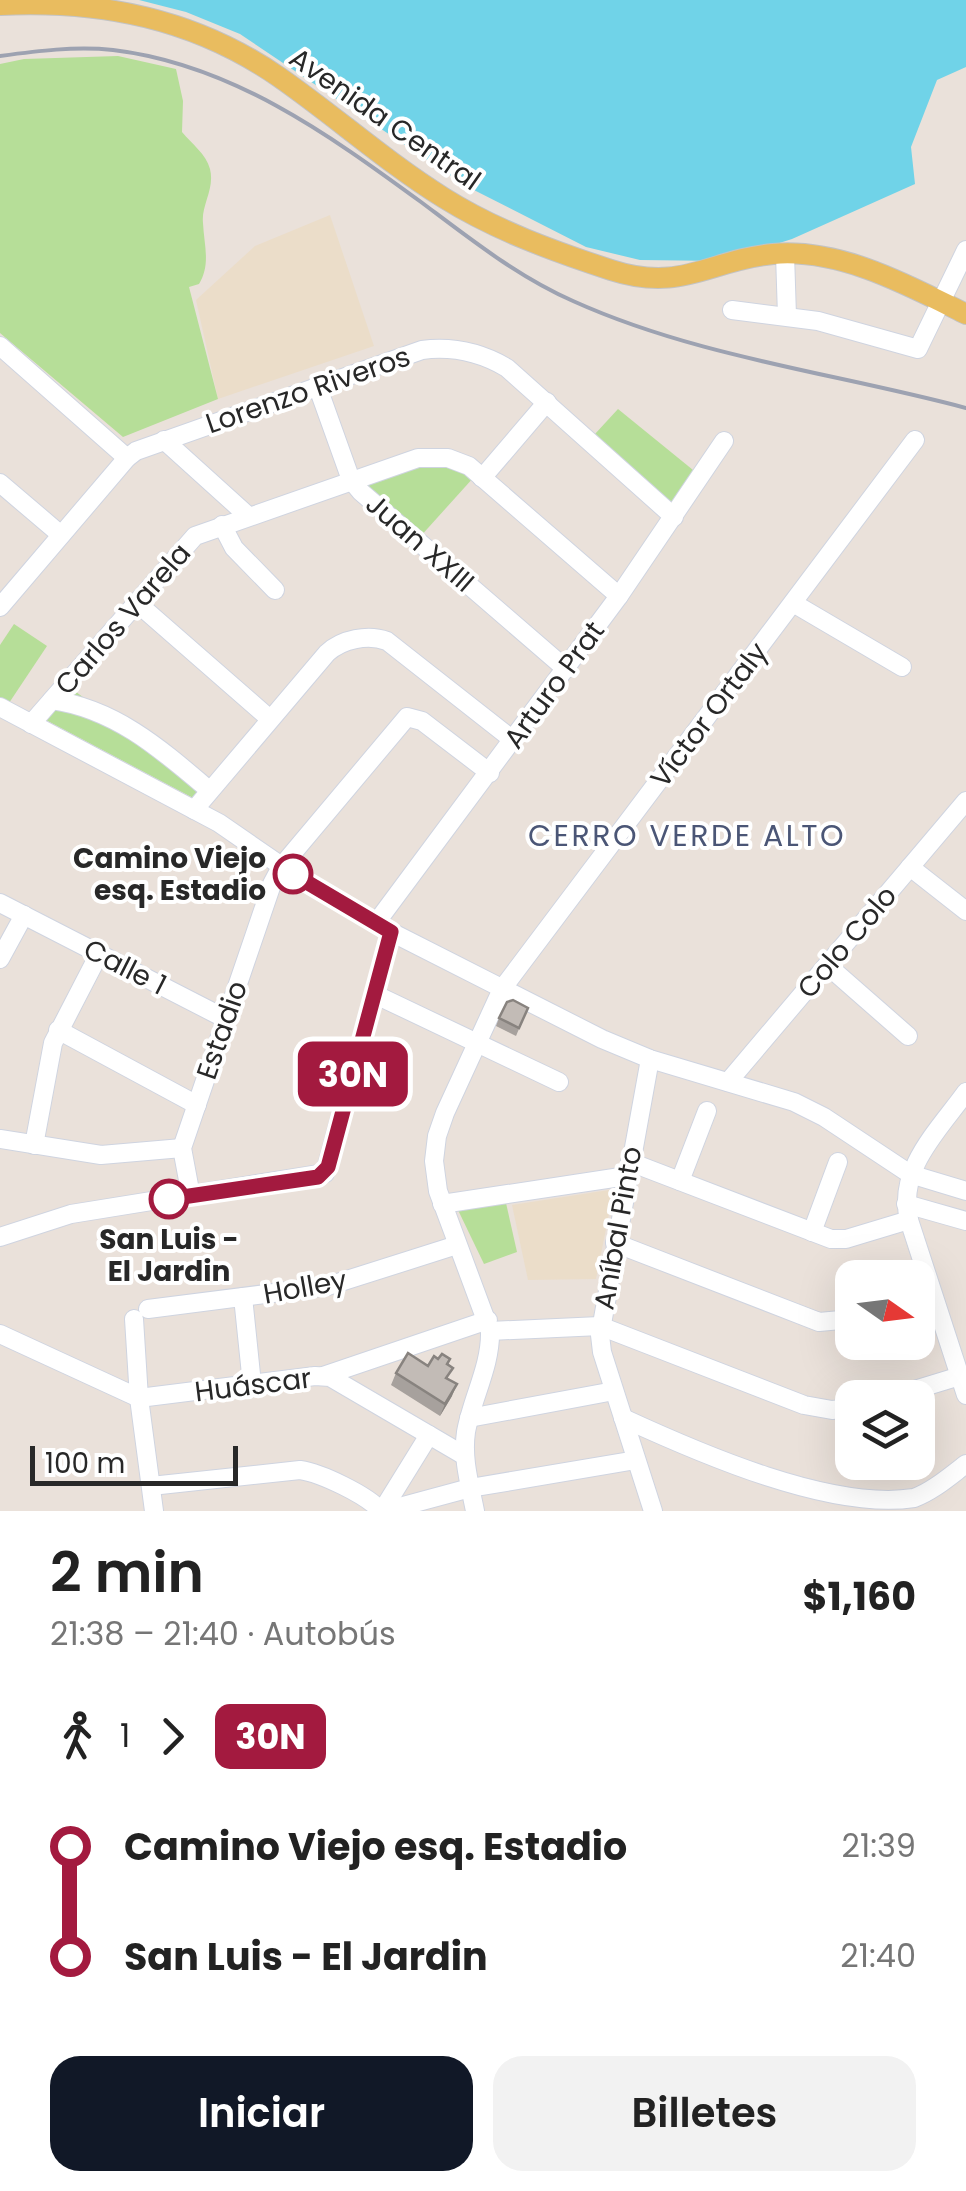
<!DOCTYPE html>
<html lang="es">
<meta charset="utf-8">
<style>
body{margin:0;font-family:Poppins,sans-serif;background:#f2f2f2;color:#222;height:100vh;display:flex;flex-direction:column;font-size:38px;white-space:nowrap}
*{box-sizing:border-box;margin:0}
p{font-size:32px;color:#767676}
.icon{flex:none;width:55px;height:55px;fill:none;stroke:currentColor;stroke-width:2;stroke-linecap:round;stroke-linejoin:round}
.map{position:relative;height:1511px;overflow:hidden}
.sheet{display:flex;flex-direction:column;background:#fff;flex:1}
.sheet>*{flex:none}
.badge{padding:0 20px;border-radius:15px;font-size:35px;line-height:65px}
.needle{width:65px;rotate:104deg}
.controls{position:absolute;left:835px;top:1260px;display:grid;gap:20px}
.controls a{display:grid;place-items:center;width:100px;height:100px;border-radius:20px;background:#fff;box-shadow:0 10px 40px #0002;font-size:50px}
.scale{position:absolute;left:30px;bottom:25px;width:208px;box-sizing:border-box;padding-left:10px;border:5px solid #282828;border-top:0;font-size:28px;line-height:35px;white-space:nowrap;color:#282828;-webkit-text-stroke:8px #fff;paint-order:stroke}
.map>.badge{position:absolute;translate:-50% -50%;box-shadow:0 0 0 5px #fff}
.legs{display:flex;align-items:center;gap:15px;height:110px;padding:0 50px;font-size:32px}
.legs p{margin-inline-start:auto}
.summary{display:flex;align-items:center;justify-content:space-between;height:170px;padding:0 50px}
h1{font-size:55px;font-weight:600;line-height:75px}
.button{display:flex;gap:20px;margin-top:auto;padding:20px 50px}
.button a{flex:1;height:115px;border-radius:30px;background:#111827;color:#fff;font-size:40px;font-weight:600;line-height:115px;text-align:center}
.button a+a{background:#f2f2f2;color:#222}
ul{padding:0 50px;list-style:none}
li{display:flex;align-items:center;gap:35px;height:110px;font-size:38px}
li i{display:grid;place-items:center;width:15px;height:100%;margin:0 12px;background:currentColor}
li i::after{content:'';width:25px;height:25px;margin:-12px;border:8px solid;border-radius:50%;background:#fff}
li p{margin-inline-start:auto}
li:first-child i{background:linear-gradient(#0000 50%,currentColor 0)}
li:last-child i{background:linear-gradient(currentColor 50%,#0000 0)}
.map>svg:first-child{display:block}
.education{fill:#ebddc9}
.green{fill:#b6de98}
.water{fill:#70d3e8}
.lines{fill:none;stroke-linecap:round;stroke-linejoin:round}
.minor-casing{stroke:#cfd4e0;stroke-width:20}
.major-casing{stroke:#c3c3c3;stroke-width:22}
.minor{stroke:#fff;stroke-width:18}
.major{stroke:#e9bc5f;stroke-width:20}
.rail{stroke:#9da2b1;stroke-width:4}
.wall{fill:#a7a19d}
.shaded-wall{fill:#88837f}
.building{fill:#c2bbb6;stroke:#88837f;stroke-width:2.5}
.line-1-casing{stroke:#fff;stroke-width:22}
.line-1{stroke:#a31a3f;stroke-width:15}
.stop-1-dot{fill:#fff;stroke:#a31a3f;stroke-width:5}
.labels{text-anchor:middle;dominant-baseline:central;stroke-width:8;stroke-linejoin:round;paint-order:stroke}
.street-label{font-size:28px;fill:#282828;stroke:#fff}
.stop-label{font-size:28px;font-weight:bold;fill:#282828;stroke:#fff;text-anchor:end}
.neighbourhood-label{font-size:30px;letter-spacing:2.5px;fill:#4b5676;stroke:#fff}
</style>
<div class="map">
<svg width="966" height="1511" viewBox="0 0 966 1511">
<rect width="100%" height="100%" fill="#eae1da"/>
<g class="education">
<polygon points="330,215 374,346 218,399 196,300 255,246"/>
<polygon points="609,1190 612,1199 596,1279 528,1280 512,1205"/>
</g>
<g class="green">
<path d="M 118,56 L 176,69 L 183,101 L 182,132 C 192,144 206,154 210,169 C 215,189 201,205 203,223 C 204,245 211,264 199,284 L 189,287 L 218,399 L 123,437 L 0,333 L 0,64 L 24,59 Z"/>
<polygon points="618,409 693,470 674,505 595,434"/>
<polygon points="441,459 474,477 419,538 364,488 408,463"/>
<polygon points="14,624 47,646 9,703 0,697 0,645"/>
<polygon points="71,688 203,789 195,799 42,718"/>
<polygon points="506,1203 517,1252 484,1264 458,1210"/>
</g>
<polygon class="water" points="139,0 966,0 966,67 937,80 911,147 915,184 792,239 723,261 640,260 586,247 466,186 240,34 186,12"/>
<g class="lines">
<defs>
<g id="minor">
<polyline points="785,254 787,316"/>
<polyline points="732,310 818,321 918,349 966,250"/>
<polyline points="0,346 127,458"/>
<polyline points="317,385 351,480 361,492 566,669"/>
<polyline points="164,440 247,515"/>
<polyline points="482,478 547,402"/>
<polyline points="0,483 61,535"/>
<polyline points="222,525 234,548 275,590"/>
<polyline points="136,602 270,719"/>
<polyline points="793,603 902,667"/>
<path d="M 0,607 L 127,458 L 136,451 L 422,350 C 453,346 480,352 507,368 L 674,517"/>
<path d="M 52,700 C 116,709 162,750 209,790"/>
<polyline points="0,707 219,823 293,874 391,932 602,1039 650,1059 794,1102 824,1117 910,1174 966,1191"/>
<polyline points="31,724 195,536 418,458 448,458 469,466 619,596"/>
<path d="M 194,810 L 327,653 C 342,639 368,634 387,641 L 513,740"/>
<polyline points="910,867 966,911"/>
<polyline points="0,903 226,1019"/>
<polyline points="376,923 619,596 724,441"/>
<polyline points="0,959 24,915"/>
<polyline points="827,965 908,1036"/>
<polyline points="374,994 559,1082"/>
<polyline points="58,1030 197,1105"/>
<polyline points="650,1059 600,1335 602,1352 653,1511"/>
<polyline points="728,1082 966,801"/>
<path d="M 966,1092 C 938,1131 897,1169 909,1220 L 966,1395"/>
<polyline points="0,1139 101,1155 182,1148"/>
<polyline points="34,1145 53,1043 99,954"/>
<polyline points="630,1162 831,1239 846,1239 909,1220"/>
<polyline points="680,1181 707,1111"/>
<polyline points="191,1196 182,1148 272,884 281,867 407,717 422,721 490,773"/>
<polyline points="442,1204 627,1176"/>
<polyline points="906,1204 966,1221"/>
<polyline points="812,1232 838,1162"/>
<polyline points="0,1237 71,1214 325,1173 391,932"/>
<polyline points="615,1243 819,1322 852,1319"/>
<polyline points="243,1297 252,1384"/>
<polyline points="148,1309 328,1286 457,1245"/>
<polyline points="134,1319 139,1398 154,1511"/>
<polyline points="490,1331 600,1326 804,1405 832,1410 852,1408"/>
<polyline points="0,1334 139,1398"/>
<polyline points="323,1376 488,1320"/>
<polyline points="139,1398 315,1376 330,1377 465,1456"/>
<polyline points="888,1398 960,1376"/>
<polyline points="469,1418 614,1391"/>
<path d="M 623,1418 C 699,1453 831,1511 914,1498 C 933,1491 950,1476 966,1464"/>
<path d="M 151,1486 L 300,1470 C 321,1473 367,1495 381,1511"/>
<polyline points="382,1511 429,1435"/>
<polyline points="385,1511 470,1488 636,1460"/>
<path d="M 475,1511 C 470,1485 462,1459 466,1432 C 472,1398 491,1366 490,1331 L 438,1191 L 434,1161 L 437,1136 L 445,1113 L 502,989 L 915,440"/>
</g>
<path id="major" d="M 0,5 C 102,0 195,19 279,77 C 335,116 386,162 444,198 C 495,230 553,251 611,270 C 682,293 709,260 773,254 C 840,248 908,285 966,314"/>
</defs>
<use href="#minor" class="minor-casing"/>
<use href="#major" class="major-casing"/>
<use href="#minor" class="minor"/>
<use href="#major" class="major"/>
<path class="rail" d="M 0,56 C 37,51 75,46 113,50 C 231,64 328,134 421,202 C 469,238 518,277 573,301 C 697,357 835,373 966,408"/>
</g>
<g class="wall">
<polygon points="528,1008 516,1036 496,1026 499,1018"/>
<polygon points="438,1359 450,1359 448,1365 448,1379 452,1396 440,1416 391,1385 396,1373 428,1366"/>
</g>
<polygon class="shaded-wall" points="457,1384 452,1396 440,1416 445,1404"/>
<g class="building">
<polygon points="513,1000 528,1008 519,1028 499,1018 507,1002"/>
<polygon points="408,1353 428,1366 434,1356 438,1359 442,1354 450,1359 447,1364 453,1368 446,1378 457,1384 445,1404 396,1373"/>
</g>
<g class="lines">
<defs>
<polyline id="line-1" points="169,1199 318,1177 328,1167 391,932 293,874"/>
</defs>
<use href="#line-1" class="line-1-casing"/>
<use href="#line-1" class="line-1"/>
</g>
<g class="stop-1-dot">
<circle cx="293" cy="874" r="18"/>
<circle cx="169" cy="1199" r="18"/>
</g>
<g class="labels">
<g class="street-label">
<text transform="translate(385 119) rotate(35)">Avenida Central</text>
<text transform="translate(308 390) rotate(-19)">Lorenzo Riveros</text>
<text transform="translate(420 543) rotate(41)">Juan XXIII</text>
<text transform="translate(123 619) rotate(-49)">Carlos Varela</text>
<text transform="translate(554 685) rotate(-54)">Arturo Prat</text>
<text transform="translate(709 715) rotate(-53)">Víctor Ortaly</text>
<text transform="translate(847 942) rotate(-50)">Colo Colo</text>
<text transform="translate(125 967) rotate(27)">Calle 1</text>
<text transform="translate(222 1030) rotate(-71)">Estadio</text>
<text transform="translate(618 1228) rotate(-80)">Aníbal Pinto</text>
<text transform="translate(305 1287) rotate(-10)">Holley</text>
<text transform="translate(253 1385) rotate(-7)">Huáscar</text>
</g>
<g class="stop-label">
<text x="266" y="858">Camino Viejo<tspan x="266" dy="32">esq. Estadio</tspan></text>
<text x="169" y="1239" text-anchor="middle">San Luis -<tspan x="169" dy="32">El Jardin</tspan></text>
</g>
<g class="neighbourhood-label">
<text x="687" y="835">CERRO VERDE ALTO</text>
</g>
</g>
</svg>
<div class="controls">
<a><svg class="needle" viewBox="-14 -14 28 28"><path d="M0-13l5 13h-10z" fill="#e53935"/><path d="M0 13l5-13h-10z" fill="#767676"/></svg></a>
<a><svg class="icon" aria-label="layers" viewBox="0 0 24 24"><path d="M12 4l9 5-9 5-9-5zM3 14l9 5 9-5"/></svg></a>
</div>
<div class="scale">100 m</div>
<b class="badge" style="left:353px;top:1074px;background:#a31a3f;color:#fff">30N</b>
</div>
<section class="sheet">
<div class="summary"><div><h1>2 min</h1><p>21:38 – 21:40 · Autobús</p></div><b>$1,160</b></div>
<div class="legs"><svg class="icon" aria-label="walk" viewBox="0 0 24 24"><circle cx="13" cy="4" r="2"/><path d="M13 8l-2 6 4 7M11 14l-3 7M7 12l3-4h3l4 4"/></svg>1<svg class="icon" aria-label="forward" viewBox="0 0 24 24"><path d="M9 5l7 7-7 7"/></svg><b class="badge" style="background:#a31a3f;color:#fff">30N</b></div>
<ul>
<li><i style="color:#a31a3f"></i><b>Camino Viejo esq. Estadio</b><p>21:39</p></li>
<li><i style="color:#a31a3f"></i><b>San Luis - El Jardin</b><p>21:40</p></li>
</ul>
<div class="button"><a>Iniciar</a><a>Billetes</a></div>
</section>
